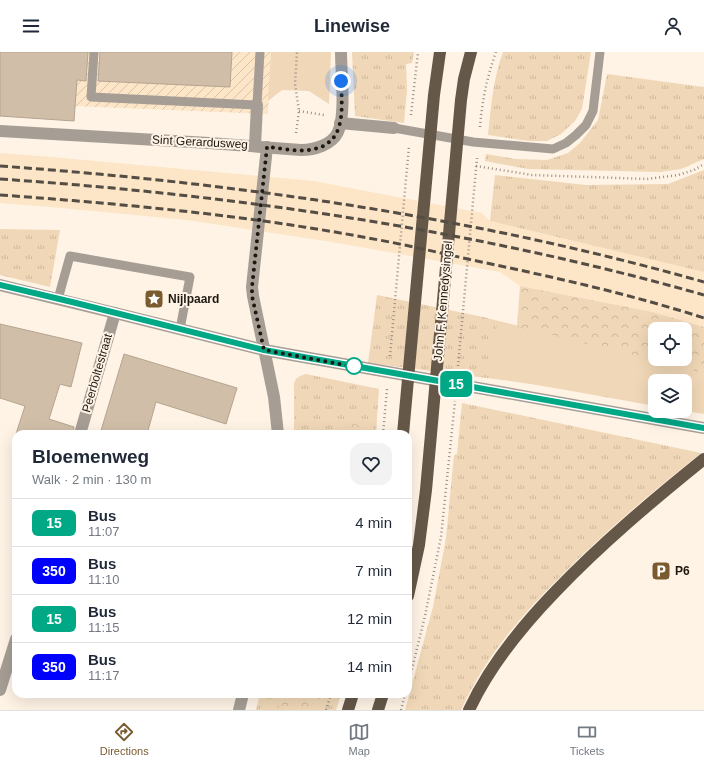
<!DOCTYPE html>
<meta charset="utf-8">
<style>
body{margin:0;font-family:Arial,sans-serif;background:#f2f2f3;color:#1f2937;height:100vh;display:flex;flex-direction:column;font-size:15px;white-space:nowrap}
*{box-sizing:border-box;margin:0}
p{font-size:13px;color:#747a83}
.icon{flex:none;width:22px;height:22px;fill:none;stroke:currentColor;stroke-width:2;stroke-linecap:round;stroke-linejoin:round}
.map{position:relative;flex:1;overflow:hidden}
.details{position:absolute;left:12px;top:378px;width:400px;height:268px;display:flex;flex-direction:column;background:#fff;border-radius:12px;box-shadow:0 4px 16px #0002}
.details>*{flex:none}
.badge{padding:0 8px;border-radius:6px;font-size:14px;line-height:26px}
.controls{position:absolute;left:648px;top:270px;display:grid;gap:8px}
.controls a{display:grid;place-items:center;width:44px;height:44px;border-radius:8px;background:#fff;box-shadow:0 4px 16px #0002;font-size:20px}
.you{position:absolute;width:20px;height:20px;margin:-10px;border:3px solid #fff;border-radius:50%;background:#1a73e8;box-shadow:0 0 0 6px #1a73e833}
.map>.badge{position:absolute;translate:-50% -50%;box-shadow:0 0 0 2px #fff}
.round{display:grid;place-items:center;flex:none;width:42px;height:42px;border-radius:12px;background:#f2f2f3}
.overview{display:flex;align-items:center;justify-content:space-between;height:68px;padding:0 20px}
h1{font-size:19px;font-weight:600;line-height:30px}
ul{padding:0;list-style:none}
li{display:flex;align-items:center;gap:12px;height:48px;padding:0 20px;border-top:1px solid #e0e1e3}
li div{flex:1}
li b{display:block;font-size:15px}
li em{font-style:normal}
li .badge{min-width:44px;font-weight:700;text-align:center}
header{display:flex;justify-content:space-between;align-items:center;height:52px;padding:0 20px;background:#fff;font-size:18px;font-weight:600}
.tab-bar{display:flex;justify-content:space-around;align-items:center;height:56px;border-top:1px solid #e0e1e3;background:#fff;font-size:11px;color:#747a83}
.tab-bar a{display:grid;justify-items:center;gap:2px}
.tab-bar .active{color:#7a5b30}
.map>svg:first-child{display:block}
.built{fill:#fde5c8}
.industrial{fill:url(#industrial-furrows)}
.grass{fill:url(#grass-tufts)}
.forest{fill:url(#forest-crowns);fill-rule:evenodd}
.park{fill:#f0d7b7}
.building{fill:#d0bea8;stroke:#b5a48f}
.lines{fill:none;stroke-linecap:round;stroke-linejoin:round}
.path{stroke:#988f84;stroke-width:2.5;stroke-dasharray:1 3;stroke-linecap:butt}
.lane{stroke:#a69e95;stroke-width:9}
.street{stroke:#a69e95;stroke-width:12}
.primary{stroke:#655848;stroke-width:12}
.rail{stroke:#544d44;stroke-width:3;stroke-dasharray:8 4;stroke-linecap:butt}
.line-casing{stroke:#fff;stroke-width:9}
.line{stroke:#00a886;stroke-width:6}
.walk{stroke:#1e1810;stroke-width:4;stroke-dasharray:0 7.2}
.stop-dot{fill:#fff;stroke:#00a886;stroke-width:2}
.labels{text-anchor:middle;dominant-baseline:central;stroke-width:4;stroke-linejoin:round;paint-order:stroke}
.street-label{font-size:12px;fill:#1e1810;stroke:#fef3e5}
.poi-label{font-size:12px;font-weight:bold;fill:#1e1810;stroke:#fef3e5;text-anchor:start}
</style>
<header><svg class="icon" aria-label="menu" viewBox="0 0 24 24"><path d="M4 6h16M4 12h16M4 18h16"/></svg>Linewise<svg class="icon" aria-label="person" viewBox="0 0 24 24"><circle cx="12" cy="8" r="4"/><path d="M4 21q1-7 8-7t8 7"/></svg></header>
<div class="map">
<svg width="704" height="658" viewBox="0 0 704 658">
<defs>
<pattern id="industrial-furrows" width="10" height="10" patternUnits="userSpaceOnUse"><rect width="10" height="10" fill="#fde5c8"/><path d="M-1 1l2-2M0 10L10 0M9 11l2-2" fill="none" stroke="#d8c4ab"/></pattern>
<pattern id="grass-tufts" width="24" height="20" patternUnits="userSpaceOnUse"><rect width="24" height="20" fill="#f0d7b7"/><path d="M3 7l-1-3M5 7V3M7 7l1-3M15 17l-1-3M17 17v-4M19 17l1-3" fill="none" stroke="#cdb89c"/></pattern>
<pattern id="forest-crowns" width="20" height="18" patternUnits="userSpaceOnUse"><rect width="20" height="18" fill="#f0d7b7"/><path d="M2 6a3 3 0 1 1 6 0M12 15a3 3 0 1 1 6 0" fill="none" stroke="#cdb89c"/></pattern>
</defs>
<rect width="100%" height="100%" fill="#fef3e5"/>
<polygon class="built" points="0,101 52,105 313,129 482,161 490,169 704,220 704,275 653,260 520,234 500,220 332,190 187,168 62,156 0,151"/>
<polygon class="industrial" points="0,0 271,0 268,62 0,51"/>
<g class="grass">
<polygon points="352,0 414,0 412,11 406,12 407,38 404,71 355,64"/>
<path d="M 503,0 L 591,0 L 582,57 L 575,69 L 561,82 L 547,89 L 529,89 L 488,83 C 491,55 493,27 503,0 Z"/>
<polygon points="607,22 703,35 704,34 704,107 681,117 660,120 528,117 485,109 486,102 516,107 547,108 568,101 580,91 598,68"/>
<polygon points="704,118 704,220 490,169 495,123 586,133 668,132"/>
<polygon points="0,177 60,178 50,235 0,223"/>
<polygon points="377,243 483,265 579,289 704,323 704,362 685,359 685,329 655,329 655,354 533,332 368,311"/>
<path d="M 306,322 L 379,337 L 376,382 L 294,382 L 294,332 C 296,325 299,324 306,322 Z"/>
<path d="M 462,351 L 701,401 C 652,440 604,480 560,525 C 520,564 484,607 461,658 L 405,658 L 433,555 L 446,486 L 454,403 L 457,402 Z"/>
<polygon points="260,642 341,642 336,658 256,658"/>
</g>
<g class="forest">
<path d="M 520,234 L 653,260 L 704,275 L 704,323 L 517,274 ZM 655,277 L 685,277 L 685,307 L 655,307 Z"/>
<polygon points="354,372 373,376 373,382 328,382 341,374"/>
<polygon points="282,642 319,642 314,658 278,658"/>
</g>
<g class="park">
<polygon points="271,0 331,0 329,52 309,39 282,38 268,49"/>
<polygon points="497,270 704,321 704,360 685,357 685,329 655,329 655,352 518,330 490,324"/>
</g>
<g class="building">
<polygon points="0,0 88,0 86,29 77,28 74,69 0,64"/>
<polygon points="100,0 232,0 230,35 98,29"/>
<polygon points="0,272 82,291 71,335 60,332 49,367 74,375 73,382 16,382 25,354 0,346"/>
<polygon points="124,302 237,336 226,372 156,350 147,382 100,382"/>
</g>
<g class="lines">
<g class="path">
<polyline points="299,59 324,63"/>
<polyline points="411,63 418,0"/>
<path d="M 480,75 C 482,49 487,25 496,0"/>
<polyline points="296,81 299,59 295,32 297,0"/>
<polyline points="476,114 532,123 647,127 678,123 694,118 704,112"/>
<polyline points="390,304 409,94"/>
<polyline points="458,314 477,106"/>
<polyline points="383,382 387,337"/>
<polyline points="408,633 425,564 441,485 455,349"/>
<polyline points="326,658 331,642"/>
<polyline points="401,658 405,642"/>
</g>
<g class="lane">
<polyline points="94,0 91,45 257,53 260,0"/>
<polyline points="394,76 473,90 553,97 566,91 576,83 586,73 593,59 600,0"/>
<polyline points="58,247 70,204 190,225 180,277"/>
</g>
<g class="street">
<polyline points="340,71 394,76"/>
<path d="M 0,79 L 209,91 L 301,98 C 314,98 332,93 338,80 C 346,63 341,20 341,0"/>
<polyline points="255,94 257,53"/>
<polyline points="267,95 252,235 253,244 274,345 278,382"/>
<polyline points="0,233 115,261 264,298 704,376"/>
<polyline points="80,382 115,261"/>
<polyline points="0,638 16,587"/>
<polyline points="239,658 243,642"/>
</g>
<g class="primary">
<polyline points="403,382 434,43 440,0"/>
<polyline points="408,544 419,493 426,438 461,48 464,27 471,0"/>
<polyline points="348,658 353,642"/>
<polyline points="378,658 383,642"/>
<path d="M 469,658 C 490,613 522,574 556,539 C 602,491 652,449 704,407"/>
</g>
<g class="rail">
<path d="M 0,114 C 237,131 475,165 704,230"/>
<path d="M 0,127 C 237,143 475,178 704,243"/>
<path d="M 0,143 C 127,152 254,164 379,188 C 412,194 444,202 477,209 C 553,225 630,242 704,266"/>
</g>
</g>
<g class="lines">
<defs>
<polyline id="line" points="0,233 72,250 264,298 704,376"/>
</defs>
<use href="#line" class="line-casing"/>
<use href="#line" class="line"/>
<path class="walk" d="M 341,29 C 342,58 347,94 308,98 C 295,100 280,96 267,95 L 252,235 L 252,244 L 264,298 L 356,315 L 354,314"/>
</g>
<defs>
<symbol id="sight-square" viewBox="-11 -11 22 22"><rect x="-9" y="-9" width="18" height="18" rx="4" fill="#7a5b30" stroke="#fef3e5"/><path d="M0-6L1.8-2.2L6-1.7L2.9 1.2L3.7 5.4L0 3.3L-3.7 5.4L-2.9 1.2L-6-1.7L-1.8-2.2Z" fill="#fff"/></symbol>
<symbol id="parking-square" viewBox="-11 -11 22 22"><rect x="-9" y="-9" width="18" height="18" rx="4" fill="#7a5b30" stroke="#fef3e5"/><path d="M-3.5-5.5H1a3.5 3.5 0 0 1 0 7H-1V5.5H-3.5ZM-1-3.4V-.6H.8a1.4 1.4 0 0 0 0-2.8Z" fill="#fff"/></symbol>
</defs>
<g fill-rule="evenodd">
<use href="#sight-square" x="143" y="236" width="22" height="22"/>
<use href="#parking-square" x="650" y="508" width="22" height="22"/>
</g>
<circle class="stop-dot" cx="354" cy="314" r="8"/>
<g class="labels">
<g class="street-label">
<text transform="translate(200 90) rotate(3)">Sint Gerardusweg</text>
<text transform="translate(443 249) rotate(-85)">John F. Kennedysingel</text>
<text transform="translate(97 321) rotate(-74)">Peerboltestraat</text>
</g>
<g class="poi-label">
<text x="168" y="247">Nijlpaard</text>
<text x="675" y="519">P6</text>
</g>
</g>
</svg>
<div class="controls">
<a><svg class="icon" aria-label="locate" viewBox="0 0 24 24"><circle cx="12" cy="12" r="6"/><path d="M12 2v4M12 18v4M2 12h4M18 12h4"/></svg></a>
<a><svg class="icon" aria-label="layers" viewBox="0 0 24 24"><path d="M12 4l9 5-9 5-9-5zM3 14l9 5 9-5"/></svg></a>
</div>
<div class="you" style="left:341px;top:29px"></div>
<b class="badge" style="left:456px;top:332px;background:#00a886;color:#fff">15</b>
<section class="details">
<div class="overview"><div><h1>Bloemenweg</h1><p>Walk · 2 min · 130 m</p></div><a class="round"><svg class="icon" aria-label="heart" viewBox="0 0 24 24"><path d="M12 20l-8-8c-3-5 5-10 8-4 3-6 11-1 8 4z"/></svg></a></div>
<ul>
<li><span class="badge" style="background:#00a886;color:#fff">15</span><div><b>Bus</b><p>11:07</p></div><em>4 min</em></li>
<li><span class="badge" style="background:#00f;color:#fff">350</span><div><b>Bus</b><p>11:10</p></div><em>7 min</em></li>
<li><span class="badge" style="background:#00a886;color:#fff">15</span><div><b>Bus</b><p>11:15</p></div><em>12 min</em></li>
<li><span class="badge" style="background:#00f;color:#fff">350</span><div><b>Bus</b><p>11:17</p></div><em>14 min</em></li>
</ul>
</section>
</div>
<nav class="tab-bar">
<a class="active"><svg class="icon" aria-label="directions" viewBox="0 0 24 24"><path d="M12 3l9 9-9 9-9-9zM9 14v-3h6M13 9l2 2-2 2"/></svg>Directions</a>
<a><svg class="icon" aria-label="map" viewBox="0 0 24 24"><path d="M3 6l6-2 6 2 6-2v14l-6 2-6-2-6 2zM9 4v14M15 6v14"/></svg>Map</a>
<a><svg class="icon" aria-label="tickets" viewBox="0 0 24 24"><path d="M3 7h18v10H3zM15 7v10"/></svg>Tickets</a>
</nav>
